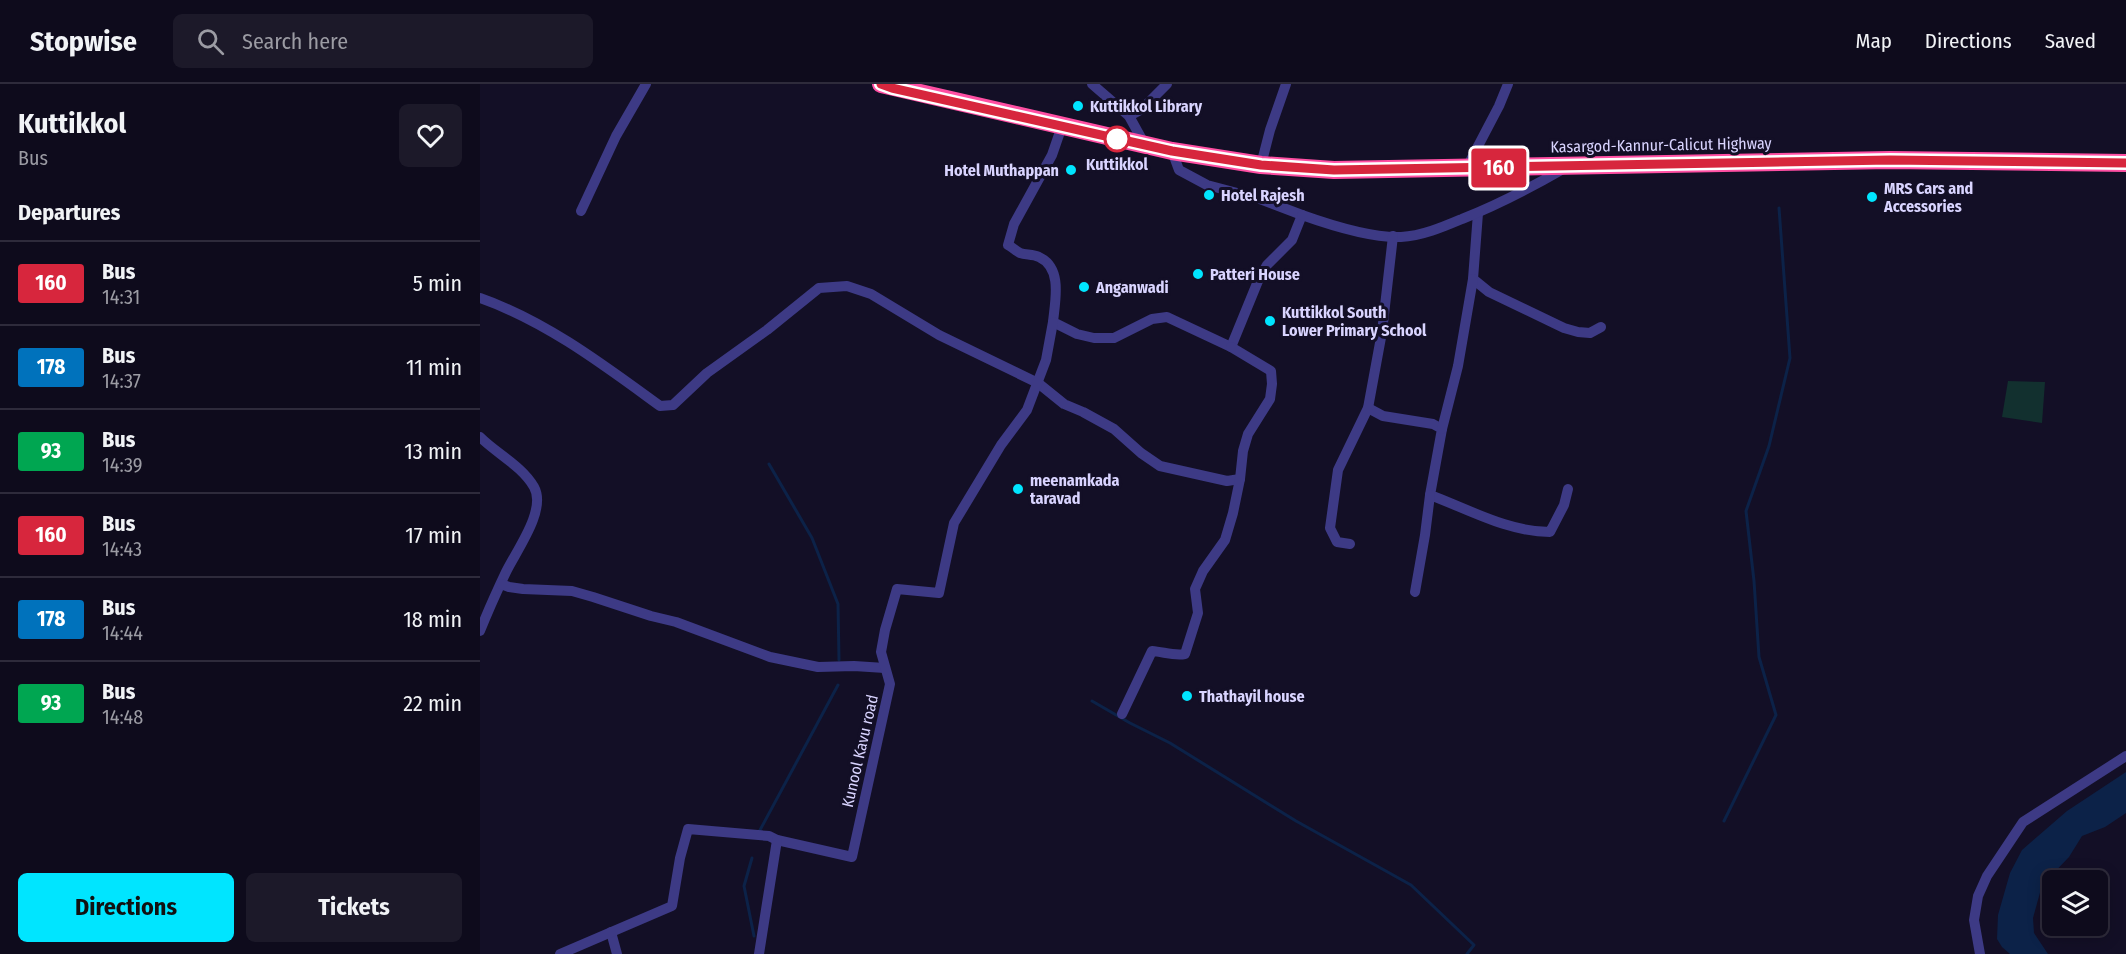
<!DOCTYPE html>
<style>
body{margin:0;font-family:"Fira Sans Condensed",sans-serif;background:#1c1929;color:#f1f3f6;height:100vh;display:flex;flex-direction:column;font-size:22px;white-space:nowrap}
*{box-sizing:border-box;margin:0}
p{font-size:20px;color:#9b9ba3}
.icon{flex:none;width:33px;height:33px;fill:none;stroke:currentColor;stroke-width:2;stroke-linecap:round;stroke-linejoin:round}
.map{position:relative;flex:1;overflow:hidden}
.details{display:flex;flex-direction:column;background:#0e0b1c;width:480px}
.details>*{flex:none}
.badge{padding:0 12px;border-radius:4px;font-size:21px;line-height:39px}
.buttons{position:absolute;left:1562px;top:786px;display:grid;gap:12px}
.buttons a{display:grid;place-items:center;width:66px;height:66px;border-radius:9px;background:#0e0b1c;box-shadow:0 3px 15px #0003,0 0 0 2px #2e2b3b;font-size:30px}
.map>.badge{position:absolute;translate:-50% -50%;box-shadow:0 0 0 3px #fff}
h2{padding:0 18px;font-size:22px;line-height:54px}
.round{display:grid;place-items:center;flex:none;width:63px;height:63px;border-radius:9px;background:#1c1929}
.headline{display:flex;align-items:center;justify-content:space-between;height:102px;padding:0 18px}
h1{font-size:28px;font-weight:700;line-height:45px}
.cta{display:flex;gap:12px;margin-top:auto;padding:12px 18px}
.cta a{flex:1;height:69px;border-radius:9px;background:#00e5ff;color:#111;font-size:24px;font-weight:700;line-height:69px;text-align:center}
.cta a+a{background:#1c1929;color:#f1f3f6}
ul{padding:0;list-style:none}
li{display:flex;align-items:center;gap:18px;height:84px;padding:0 18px;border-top:2px solid #2e2b3b}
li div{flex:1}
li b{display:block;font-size:22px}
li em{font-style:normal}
li .badge{min-width:66px;font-weight:700;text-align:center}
header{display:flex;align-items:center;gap:36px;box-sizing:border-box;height:84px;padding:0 30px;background:#0e0b1c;border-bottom:2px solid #2e2b3b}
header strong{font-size:28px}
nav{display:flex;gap:33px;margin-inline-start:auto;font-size:21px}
.search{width:420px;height:54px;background:#1c1929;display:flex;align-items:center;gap:15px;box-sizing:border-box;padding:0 21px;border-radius:9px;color:#9b9ba3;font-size:22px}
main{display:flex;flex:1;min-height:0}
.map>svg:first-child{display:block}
.green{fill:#12302f}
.water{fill:#0c2248}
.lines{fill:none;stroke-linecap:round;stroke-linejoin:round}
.stream{stroke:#0c2248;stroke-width:3}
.street{stroke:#3d3a85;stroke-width:10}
.highway{stroke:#ff4fa3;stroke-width:18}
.line-casing{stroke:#fff;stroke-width:14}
.line{stroke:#d7263d;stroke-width:9}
.poi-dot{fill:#00e5ff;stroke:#130f26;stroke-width:2}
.stop-dot{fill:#fff;stroke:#d7263d;stroke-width:3}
.labels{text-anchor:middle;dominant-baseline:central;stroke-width:6;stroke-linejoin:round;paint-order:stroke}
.poi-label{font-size:16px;font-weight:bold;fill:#d9d4ff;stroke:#130f26;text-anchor:start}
.street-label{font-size:16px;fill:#d9d4ff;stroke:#130f26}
.stop-label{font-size:16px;font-weight:bold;fill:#d9d4ff;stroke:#130f26}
</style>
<header>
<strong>Stopwise</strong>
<div class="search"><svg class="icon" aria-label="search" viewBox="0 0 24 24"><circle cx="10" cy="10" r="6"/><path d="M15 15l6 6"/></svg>Search here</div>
<nav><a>Map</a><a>Directions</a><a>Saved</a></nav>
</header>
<main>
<section class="details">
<div class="headline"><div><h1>Kuttikkol</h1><p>Bus</p></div><a class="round"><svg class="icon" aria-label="heart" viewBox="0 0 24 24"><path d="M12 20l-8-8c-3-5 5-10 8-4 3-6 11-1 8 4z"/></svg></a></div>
<h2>Departures</h2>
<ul>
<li><span class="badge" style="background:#d7263d;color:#fff">160</span><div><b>Bus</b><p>14:31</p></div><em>5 min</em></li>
<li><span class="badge" style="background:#0072bc;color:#fff">178</span><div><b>Bus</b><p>14:37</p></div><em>11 min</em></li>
<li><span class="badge" style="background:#00a651;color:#fff">93</span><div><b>Bus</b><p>14:39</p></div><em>13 min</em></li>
<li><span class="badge" style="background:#d7263d;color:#fff">160</span><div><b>Bus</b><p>14:43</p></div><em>17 min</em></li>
<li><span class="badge" style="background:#0072bc;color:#fff">178</span><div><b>Bus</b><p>14:44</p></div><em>18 min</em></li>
<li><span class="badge" style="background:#00a651;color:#fff">93</span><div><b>Bus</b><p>14:48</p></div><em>22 min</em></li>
</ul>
<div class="cta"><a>Directions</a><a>Tickets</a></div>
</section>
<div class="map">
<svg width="1646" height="870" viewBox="0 0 1646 870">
<rect width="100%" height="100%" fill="#130f26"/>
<polygon class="green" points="1528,297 1565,298 1562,339 1522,333"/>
<polygon class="water" points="1646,688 1646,729 1625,743 1602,752 1589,773 1566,797 1561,805 1553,834 1554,849 1568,870 1530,870 1522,863 1517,855 1518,831 1530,789 1542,766 1587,727"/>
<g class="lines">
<g class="stream">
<polyline points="289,380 332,454 358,520 359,576"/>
<polyline points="612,617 650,639 690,659 816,737 931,801 994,861 987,870"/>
<polyline points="1244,737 1296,631 1279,573 1274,497 1266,427 1289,362 1310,274 1299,124"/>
<polyline points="279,748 358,601"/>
<polyline points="272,774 264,802 274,852"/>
</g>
<g class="street">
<polyline points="612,0 649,32 665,61"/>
<polyline points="649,32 662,25 687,0"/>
<path d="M 582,42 L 572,71 L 534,140 L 528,161 C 532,163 536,167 540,169 C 546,171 553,170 559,173 C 583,184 575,217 573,238 L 597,250 L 614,254 L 634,254 L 672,235 L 687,233 L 751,263 L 778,197 L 787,181 L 812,156 L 822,131 L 780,115 L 727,101 L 699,86 L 692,67"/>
<polyline points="781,81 790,46 806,0"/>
<polyline points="986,85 1019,22 1028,0"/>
<polyline points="101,127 136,52 166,0"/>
<polyline points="998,129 993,195 1009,208 1084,244 1098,248 1110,249 1121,243"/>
<path d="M 822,131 C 850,141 892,154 921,153 C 942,152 963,143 982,135 C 1018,121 1052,103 1085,84"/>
<path d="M 0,214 C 66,237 125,282 180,322 L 193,321 L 227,289 L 287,246 L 339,204 L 367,202 L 391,210 L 459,251 L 558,299 L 584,320 L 603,328 L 634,345 L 661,369 L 680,382 L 747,397 L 760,395"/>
<path d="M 888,324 L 903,332 L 953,340 L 962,345 L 950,411 C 988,425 1028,448 1070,448 L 1084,421 L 1088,405"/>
<polyline points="962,345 978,282 993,195"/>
<path d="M 0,353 C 17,370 42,382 54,403 C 67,426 36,467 26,488 C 17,507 8,527 0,547"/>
<polyline points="870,460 857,458 850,444 858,386 888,324 902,248 913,152"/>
<polyline points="21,500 29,503 43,505 92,507 113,513 171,532 196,538 290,573 338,583 374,582 405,584"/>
<polyline points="935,508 945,451 950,411"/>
<path d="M 642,630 L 672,567 C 684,568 694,572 705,570 L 718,529 L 715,505 L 723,487 L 745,456 L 753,429 L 760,395 L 763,367 L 768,350 L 790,315 L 792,300 L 791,287 L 751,263"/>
<polyline points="131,848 137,870"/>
<polyline points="80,870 192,822 200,774 208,745 289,752 297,756 372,773 410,600 401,568 405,546 417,505 459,509 474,439 521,361 547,326 566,276 573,238"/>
<polyline points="279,870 297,756"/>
<polyline points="1500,870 1494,836 1498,812 1507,792 1543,738 1646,672"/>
</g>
<polyline class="highway" points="401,0 692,67 781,81 854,86 1410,76 1646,79"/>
</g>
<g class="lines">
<defs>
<polyline id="line" points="401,0 412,4 692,67 781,81 854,86 1410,76 1646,79"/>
</defs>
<use href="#line" class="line-casing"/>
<use href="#line" class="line"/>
</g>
<g class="poi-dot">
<circle cx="598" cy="22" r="6"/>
<circle cx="591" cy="86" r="6"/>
<circle cx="729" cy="111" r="6"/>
<circle cx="1392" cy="113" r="6"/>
<circle cx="718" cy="190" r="6"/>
<circle cx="604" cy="203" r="6"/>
<circle cx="790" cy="237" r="6"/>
<circle cx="538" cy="405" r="6"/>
<circle cx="707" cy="612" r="6"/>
</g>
<circle class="stop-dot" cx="637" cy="55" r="12"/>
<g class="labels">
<g class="poi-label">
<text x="610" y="22">Kuttikkol Library</text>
<text x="579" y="86" text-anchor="end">Hotel Muthappan</text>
<text x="1404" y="104">MRS Cars and<tspan x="1404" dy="18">Accessories</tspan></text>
<text x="741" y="111">Hotel Rajesh</text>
<text x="730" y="190">Patteri House</text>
<text x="616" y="203">Anganwadi</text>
<text x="802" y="228">Kuttikkol South<tspan x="802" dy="18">Lower Primary School</tspan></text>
<text x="550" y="396">meenamkada<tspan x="550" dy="18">taravad</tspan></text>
<text x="719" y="612">Thathayil house</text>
</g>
<g class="street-label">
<text transform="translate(1181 61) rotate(-1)">Kasargod-Kannur-Calicut Highway</text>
<text transform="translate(380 667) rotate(-77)">Kunool Kavu road</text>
</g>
<g class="stop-label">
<text x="637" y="80">Kuttikkol</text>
</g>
</g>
</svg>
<div class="buttons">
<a><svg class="icon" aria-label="layers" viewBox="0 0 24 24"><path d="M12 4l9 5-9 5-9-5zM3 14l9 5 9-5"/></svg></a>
</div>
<b class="badge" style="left:1019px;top:84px;background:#d7263d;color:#fff">160</b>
</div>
</main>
